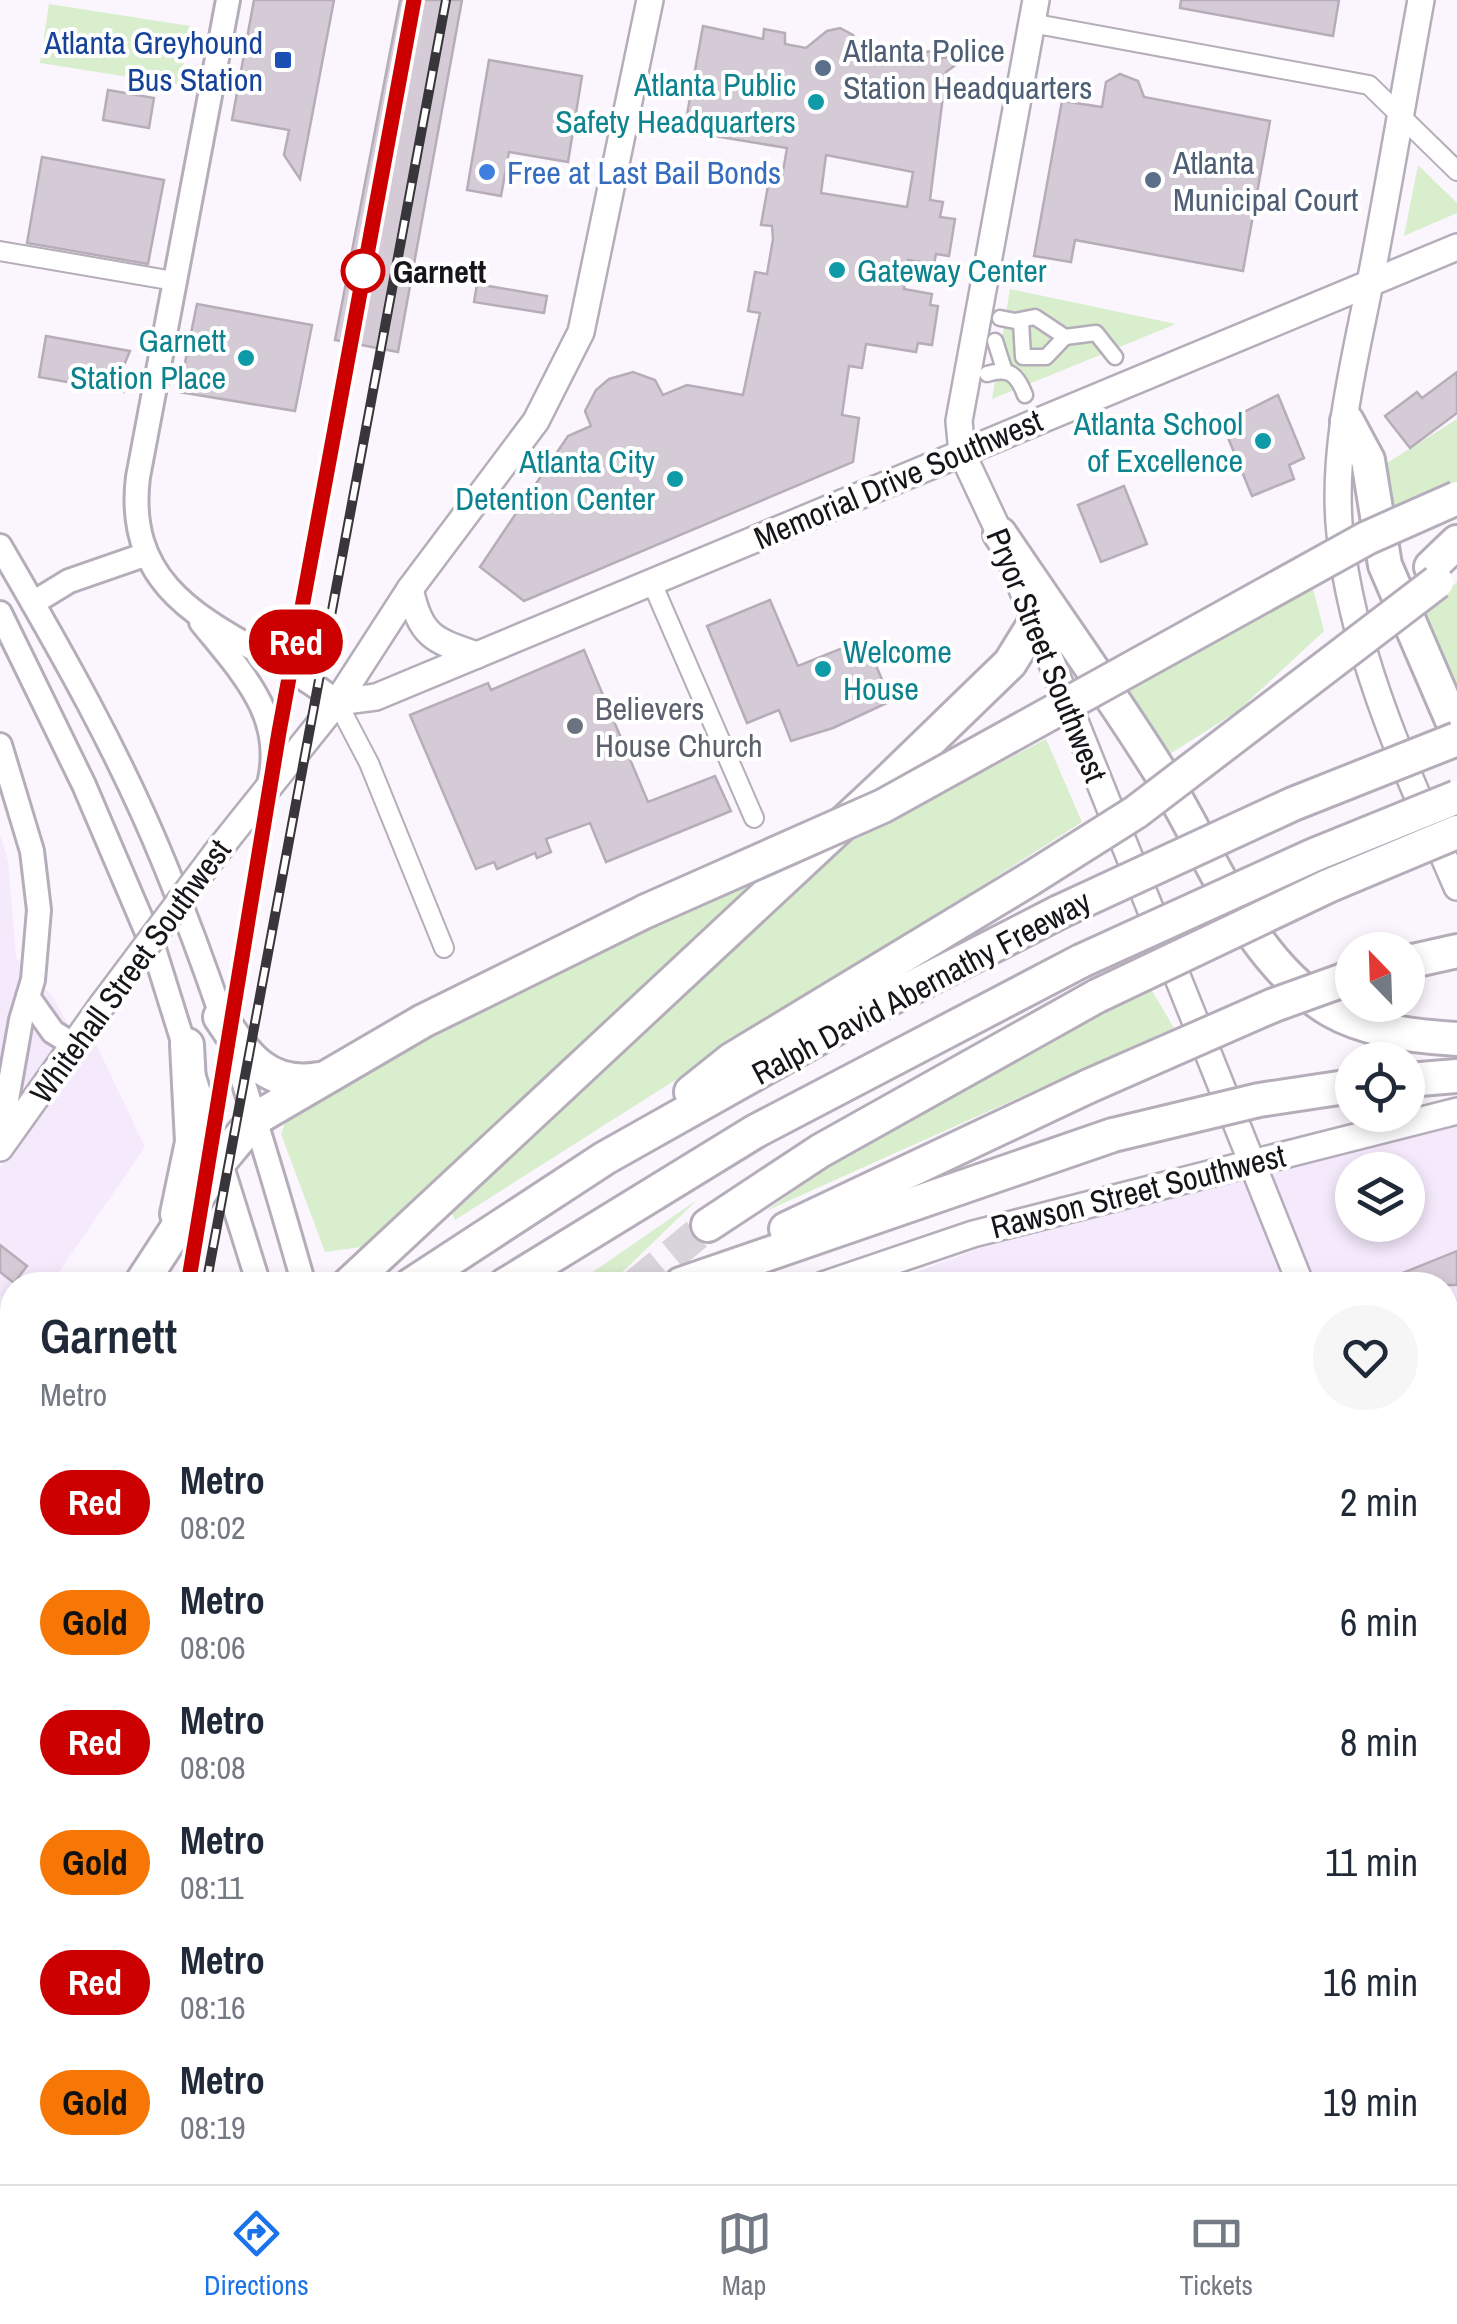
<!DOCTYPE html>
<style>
body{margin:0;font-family:"Archivo Narrow",sans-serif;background:#f6f6f7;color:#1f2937;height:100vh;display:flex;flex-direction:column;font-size:38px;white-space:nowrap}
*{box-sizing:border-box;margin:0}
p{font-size:32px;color:#747a83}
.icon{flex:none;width:55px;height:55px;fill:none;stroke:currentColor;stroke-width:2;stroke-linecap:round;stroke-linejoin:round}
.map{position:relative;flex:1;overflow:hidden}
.panel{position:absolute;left:0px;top:1272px;width:1458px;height:912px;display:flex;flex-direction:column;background:#fff;border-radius:40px 40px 0 0;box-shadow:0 5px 15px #0003}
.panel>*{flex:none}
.badge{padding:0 20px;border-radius:32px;font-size:35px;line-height:65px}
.needle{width:65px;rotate:337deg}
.controls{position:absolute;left:1335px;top:932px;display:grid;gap:20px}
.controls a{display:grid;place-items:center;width:90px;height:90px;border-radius:50%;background:#fff;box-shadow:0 5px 15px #0003;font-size:50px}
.map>.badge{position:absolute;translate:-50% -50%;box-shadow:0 0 0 5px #fff}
.round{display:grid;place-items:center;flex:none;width:105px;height:105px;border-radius:52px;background:#f6f6f7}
.summary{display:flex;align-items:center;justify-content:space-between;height:170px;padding:0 40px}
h1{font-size:48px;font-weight:600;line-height:75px}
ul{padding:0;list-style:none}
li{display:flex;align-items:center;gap:30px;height:120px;padding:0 40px}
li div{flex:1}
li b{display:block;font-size:38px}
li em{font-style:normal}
li .badge{min-width:110px;font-weight:700;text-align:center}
.menu{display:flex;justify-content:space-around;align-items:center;height:140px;border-top:2px solid #e0e1e3;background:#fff;font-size:28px;color:#747a83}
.menu a{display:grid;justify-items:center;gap:5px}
.menu .selected{color:#1a73e8}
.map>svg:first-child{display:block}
.built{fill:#f5e9fc;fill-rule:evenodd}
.green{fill:#d8eecd}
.building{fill:#d5cbd6;stroke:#b7adb8;stroke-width:2.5;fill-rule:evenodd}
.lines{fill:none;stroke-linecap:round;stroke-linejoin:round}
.motorway-tunnel{stroke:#d9d4dc;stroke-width:32;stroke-dasharray:32 16;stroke-linecap:butt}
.pedestrian-casing{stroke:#b5aeba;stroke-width:19}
.minor-casing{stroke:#b5aeba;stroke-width:22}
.tertiary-casing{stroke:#b5aeba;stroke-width:28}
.secondary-casing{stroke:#b5aeba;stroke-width:30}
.motorway-casing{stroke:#b5aeba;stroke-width:38}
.pedestrian{stroke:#fff;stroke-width:14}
.minor{stroke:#fff;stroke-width:18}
.tertiary{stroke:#fff;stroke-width:22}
.secondary{stroke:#fff;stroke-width:25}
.motorway{stroke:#fff;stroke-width:32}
.rail-casing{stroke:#38363a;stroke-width:10}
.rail{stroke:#fff;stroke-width:6;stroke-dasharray:19;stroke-linecap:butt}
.secondary-bridge-casing{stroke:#b5aeba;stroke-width:30;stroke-linecap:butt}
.motorway-bridge-casing{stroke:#b5aeba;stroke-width:38;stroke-linecap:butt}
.secondary-bridge{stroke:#fff;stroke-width:25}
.motorway-bridge{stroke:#fff;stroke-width:32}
.line-casing{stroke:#fff;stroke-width:22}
.line{stroke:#c00;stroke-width:15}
.transit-dot{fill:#1a4fb4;stroke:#fff;stroke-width:4}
.service-dot{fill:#5c6f8a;stroke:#fff;stroke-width:4}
.culture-dot{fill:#0f9aa8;stroke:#fff;stroke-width:4}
.shop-dot{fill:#3f7fe0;stroke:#fff;stroke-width:4}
.stop-dot{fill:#fff;stroke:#c00;stroke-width:5}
.worship-dot{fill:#6b7280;stroke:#fff;stroke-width:4}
.labels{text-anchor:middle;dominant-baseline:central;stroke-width:8;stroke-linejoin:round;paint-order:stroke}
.transit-label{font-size:32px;fill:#164399;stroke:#fff;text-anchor:end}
.service-label{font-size:32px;fill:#4e5e75;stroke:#fff;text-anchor:start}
.culture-label{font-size:32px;fill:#0d838f;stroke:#fff;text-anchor:end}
.shop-label{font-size:32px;fill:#366cbe;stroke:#fff;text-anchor:start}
.stop-label{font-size:32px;font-weight:bold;fill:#171519;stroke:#fff;text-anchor:start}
.street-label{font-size:32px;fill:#171519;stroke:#fff}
.worship-label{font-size:32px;fill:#5b616d;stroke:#fff;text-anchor:start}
</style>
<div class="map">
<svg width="1457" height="2184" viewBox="0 0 1457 2184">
<rect width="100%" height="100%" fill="#fbf6fe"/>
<g class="built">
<polygon points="0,834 8,861 16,958 52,996 71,1029 0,1128"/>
<polygon points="94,1040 145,1147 50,1285 12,1285 12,1305 0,1296 0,1167"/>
<path d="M 1457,1118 L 1457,2184 L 1310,2184 L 1305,2173 L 1445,2172 L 1445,1285 L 882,1285 L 981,1248 ZM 1352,1170 L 1408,1170 L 1408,1225 L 1352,1225 Z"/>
<polygon points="12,1950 12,2172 1063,2173 1035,2184 0,2184 0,1962"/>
</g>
<g class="green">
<polygon points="49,4 190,26 180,85 40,63"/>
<polygon points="1418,165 1457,203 1457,213 1404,236"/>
<polygon points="1010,289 1176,324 992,399"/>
<polygon points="1457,419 1457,483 1384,510 1379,468"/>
<polygon points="1457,582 1457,700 1418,617"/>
<polygon points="1312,585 1324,631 1238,711 1160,760 1122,693"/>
<polygon points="1046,739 1082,822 455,1220 451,1211 680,998 824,856"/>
<polygon points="782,870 369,1246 325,1252 281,1134 285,1123 281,1118 288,1112 431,1036 494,995"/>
<polygon points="1151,989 1174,1028 766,1211 873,1135"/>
<polygon points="697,1200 609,1285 574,1285"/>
</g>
<g class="building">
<polygon points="254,0 334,0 300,179 284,155 289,130 232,120"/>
<polygon points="400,0 462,0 398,352 335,340"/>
<polygon points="1181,0 1339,0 1333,36 1180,8"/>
<path d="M 703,26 L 763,39 L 764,29 L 785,33 L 785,44 L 806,48 L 827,31 L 840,28 L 853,35 L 866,56 L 936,51 L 938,59 L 975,51 L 946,72 L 930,200 L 943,202 L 940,217 L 955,219 L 949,256 L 936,254 L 934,264 L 908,260 L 904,289 L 932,294 L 930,305 L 938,306 L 932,345 L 918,343 L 916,352 L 866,344 L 862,368 L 849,366 L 842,415 L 859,418 L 853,462 L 524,601 L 480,567 L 568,436 L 591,426 L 585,411 L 596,390 L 609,379 L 633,372 L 655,380 L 663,395 L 687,385 L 743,395 L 760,313 L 748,311 L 755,272 L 767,274 L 773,239 L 772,226 L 761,225 L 769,180 L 781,183 L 787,148 L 684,131 ZM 826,155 L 913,172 L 907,207 L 821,193 Z"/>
<polygon points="489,60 582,76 568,162 509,152 501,196 467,190"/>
<polygon points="1120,74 1138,81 1144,97 1270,121 1243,271 1075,240 1071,262 1034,256 1062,101 1102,107 1106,82"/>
<polygon points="108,90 154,98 149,128 103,120"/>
<polygon points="42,157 164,180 148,264 27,243"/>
<polygon points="477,284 547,296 544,313 474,302"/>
<polygon points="197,304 312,325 295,411 179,392"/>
<polygon points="46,336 130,351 118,379 123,392 39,377"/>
<polygon points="1457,372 1457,413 1410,448 1385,416 1417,392 1422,398"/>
<polygon points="1278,395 1304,458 1289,465 1294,479 1252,496 1222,423"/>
<polygon points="1124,486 1147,544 1101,562 1078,505"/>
<polygon points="770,600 798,666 865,639 891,701 833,728 791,741 779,710 747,723 707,626"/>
<polygon points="584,650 648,802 715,776 731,811 606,862 590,823 546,839 551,852 537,858 535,853 497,869 494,862 476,869 410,715 488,683 491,690"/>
<polygon points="0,1245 27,1266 14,1283 0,1272"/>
<polygon points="1457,1251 1457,1285 1373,1285"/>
</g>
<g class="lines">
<polyline class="motorway-tunnel" points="635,1285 708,1225"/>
<defs>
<g id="pedestrian">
<polyline points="1000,318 1015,321 1035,317 1065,337 1096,333 1115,357"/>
<polyline points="1021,321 1023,357 1046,357 1065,337"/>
<polyline points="995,341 1004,369"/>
<path d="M 987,374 C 1009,367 1017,374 1025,395"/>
</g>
<g id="minor">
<polyline points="1031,23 1369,85 1457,171"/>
<polyline points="0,251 174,281"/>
<polyline points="652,583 754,818"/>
<polyline points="337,702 369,763 444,948"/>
<polyline points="0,2168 12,2165"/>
<polyline points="108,2172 113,2184"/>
<polyline points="948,2172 953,2184"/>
<polyline points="1311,2172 1315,2184"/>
</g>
<g id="tertiary">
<path d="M 228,0 L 138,477 C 121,614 250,632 337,702"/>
<path d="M 0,546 C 60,649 120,754 165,865 C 221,1001 264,1144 304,1285"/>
<polyline points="33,603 69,581 144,555"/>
<polyline points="0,613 84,785 154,949 259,1285"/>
<path d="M 201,622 C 242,673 286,716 269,784"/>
<polyline points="0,745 32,851 39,910 33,980 21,1020 0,1139"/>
<polyline points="28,997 53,1032 74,1045"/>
<polyline points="1445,1999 1457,1994"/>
<polyline points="588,2172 593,2184"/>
<polyline points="996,2184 1023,2172"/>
</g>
<g id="secondary">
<polyline points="1036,0 959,421 962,453 1000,534 1301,1285"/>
<path d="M 1421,0 C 1404,93 1389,185 1371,278 C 1355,359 1331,451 1340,534 C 1353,658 1408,774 1457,887"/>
<path d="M 410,589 C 421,636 432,640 477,655"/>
<polyline points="337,702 376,697 1457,247"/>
<polyline points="216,853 337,702 410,589 536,421 581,332 650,0"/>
<polyline points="0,1148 102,1005"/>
<polyline points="823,1285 973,1234 1457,1111"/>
<polyline points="1445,1634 1457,1664"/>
</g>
<g id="motorway">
<polyline points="1347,421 1368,460 1385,565 1457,732"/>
<path d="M 1000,534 C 1055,616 1113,696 1165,780 C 1213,858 1249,962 1332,1011 C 1367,1031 1418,1037 1457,1039"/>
<polyline points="1431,567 1457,542"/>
<polyline points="1408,962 1457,951"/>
<path d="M 220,1017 C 246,1056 267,1088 319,1079"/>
<polyline points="1408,1080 1457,1076"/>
<polyline points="691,1092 731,1060 1030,879"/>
<polyline points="177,1214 192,1142 187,1045"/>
<polyline points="708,1225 820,1151 1097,996"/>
<polyline points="786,1229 1089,1086"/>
<polyline points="681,1284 1113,1135"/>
<polyline points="140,1285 222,1159 255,1119 423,1021 646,911"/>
<polyline points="348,1285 880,789 1010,663 1034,624"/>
<polyline points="411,1285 605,1158 870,1009 1059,912"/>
<polyline points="505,1285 756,1131 1081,961"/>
<polyline points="0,1500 12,1481"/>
<polyline points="0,1628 12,1613"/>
<polyline points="0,1712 12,1698"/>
<polyline points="0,1894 12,1884"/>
</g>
</defs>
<use href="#pedestrian" class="pedestrian-casing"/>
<use href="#minor" class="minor-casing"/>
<use href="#tertiary" class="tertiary-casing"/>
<use href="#secondary" class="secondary-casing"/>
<use href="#motorway" class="motorway-casing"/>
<use href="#pedestrian" class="pedestrian"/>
<use href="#minor" class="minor"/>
<use href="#tertiary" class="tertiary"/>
<use href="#secondary" class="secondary"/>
<use href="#motorway" class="motorway"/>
<defs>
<g id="rail">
<polyline points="188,1285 279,733 413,0"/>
<polyline points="206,1285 446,0"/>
<polyline points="0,1954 12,1928"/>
<polyline points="0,1983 12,1956"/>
</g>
</defs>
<use href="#rail" class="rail-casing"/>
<use href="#rail" class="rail"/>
<defs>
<polyline id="secondary-bridge" points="102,1005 216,853"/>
<g id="motorway-bridge">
<polyline points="1030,879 1136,812 1437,582"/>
<polyline points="646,911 883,806 1367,538 1457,498"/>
<polyline points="1059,912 1293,804 1457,739"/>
<polyline points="1081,961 1314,855 1457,797"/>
<polyline points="1097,996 1328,886 1457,832"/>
<polyline points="1089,1086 1274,1005 1352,977"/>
<polyline points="1113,1135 1259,1100 1352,1086"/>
</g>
</defs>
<use href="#secondary-bridge" class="secondary-bridge-casing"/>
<use href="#motorway-bridge" class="motorway-bridge-casing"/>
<use href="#secondary-bridge" class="secondary-bridge"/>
<use href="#motorway-bridge" class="motorway-bridge"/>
</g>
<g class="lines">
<defs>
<polyline id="line" points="188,1285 279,732 414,0"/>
</defs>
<use href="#line" class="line-casing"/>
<use href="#line" class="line"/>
</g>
<rect class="transit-dot" x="273" y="50" width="20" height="20" rx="5"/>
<g class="service-dot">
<circle cx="823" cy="68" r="10"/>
<circle cx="1153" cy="180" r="10"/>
</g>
<g class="culture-dot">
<circle cx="816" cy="102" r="10"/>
<circle cx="837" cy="270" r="10"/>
<circle cx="246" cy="358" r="10"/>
<circle cx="1263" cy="441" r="10"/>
<circle cx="675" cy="479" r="10"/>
<circle cx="823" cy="669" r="10"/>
</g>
<circle class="shop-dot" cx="487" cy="172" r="10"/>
<circle class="stop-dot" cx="363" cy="271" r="20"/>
<circle class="worship-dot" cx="575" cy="726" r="10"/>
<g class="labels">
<g class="transit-label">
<text x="263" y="42">Atlanta Greyhound<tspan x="263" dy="37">Bus Station</tspan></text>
</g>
<g class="service-label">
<text x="843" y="50">Atlanta Police<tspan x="843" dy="37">Station Headquarters</tspan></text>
<text x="1173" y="162">Atlanta<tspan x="1173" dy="37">Municipal Court</tspan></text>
</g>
<g class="culture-label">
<text x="796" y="84">Atlanta Public<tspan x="796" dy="37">Safety Headquarters</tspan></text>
<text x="857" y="270" text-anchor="start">Gateway Center</text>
<text x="226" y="340">Garnett<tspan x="226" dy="37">Station Place</tspan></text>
<text x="1243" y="423">Atlanta School<tspan x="1243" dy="37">of Excellence</tspan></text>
<text x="655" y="461">Atlanta City<tspan x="655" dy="37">Detention Center</tspan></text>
<text x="843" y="651" text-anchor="start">Welcome<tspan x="843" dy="37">House</tspan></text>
</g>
<g class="shop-label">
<text x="507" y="172">Free at Last Bail Bonds</text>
</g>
<g class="stop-label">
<text x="393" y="271">Garnett</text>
</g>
<g class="street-label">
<text transform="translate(898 479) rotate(-23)">Memorial Drive Southwest</text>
<text transform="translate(1047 655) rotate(68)">Pryor Street Southwest</text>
<text transform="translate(130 971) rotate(-54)">Whitehall Street Southwest</text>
<text transform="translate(921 987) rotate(-28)">Ralph David Abernathy Freeway</text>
<text transform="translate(1138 1191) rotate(-14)">Rawson Street Southwest</text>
</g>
<g class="worship-label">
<text x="595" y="708">Believers<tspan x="595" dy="37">House Church</tspan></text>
</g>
</g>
</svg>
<div class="controls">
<a><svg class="needle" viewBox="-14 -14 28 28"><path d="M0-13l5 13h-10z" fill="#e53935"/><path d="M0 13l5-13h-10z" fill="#747a83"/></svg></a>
<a><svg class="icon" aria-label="locate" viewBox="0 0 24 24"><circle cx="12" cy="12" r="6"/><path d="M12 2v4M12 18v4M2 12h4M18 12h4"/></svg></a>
<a><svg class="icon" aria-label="layers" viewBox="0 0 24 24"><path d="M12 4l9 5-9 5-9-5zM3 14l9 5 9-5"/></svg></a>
</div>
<b class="badge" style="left:296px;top:642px;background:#c00;color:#fff">Red</b>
<section class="panel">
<div class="summary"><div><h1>Garnett</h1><p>Metro</p></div><a class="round"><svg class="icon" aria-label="heart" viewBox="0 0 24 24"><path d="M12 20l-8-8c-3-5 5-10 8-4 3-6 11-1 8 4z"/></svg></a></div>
<ul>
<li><span class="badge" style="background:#c00;color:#fff">Red</span><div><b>Metro</b><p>08:02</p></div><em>2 min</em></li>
<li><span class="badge" style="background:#f67705;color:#111">Gold</span><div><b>Metro</b><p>08:06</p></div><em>6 min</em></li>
<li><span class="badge" style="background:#c00;color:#fff">Red</span><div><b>Metro</b><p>08:08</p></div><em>8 min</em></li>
<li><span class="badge" style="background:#f67705;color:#111">Gold</span><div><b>Metro</b><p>08:11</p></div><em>11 min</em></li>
<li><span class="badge" style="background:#c00;color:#fff">Red</span><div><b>Metro</b><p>08:16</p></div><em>16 min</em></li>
<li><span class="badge" style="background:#f67705;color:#111">Gold</span><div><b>Metro</b><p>08:19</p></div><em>19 min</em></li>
</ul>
</section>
</div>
<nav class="menu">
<a class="selected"><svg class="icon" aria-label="directions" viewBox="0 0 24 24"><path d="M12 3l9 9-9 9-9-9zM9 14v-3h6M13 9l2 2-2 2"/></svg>Directions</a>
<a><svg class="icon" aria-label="map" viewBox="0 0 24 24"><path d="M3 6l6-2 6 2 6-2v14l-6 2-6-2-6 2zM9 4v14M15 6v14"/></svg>Map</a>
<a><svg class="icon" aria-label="tickets" viewBox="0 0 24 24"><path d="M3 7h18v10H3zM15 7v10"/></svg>Tickets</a>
</nav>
